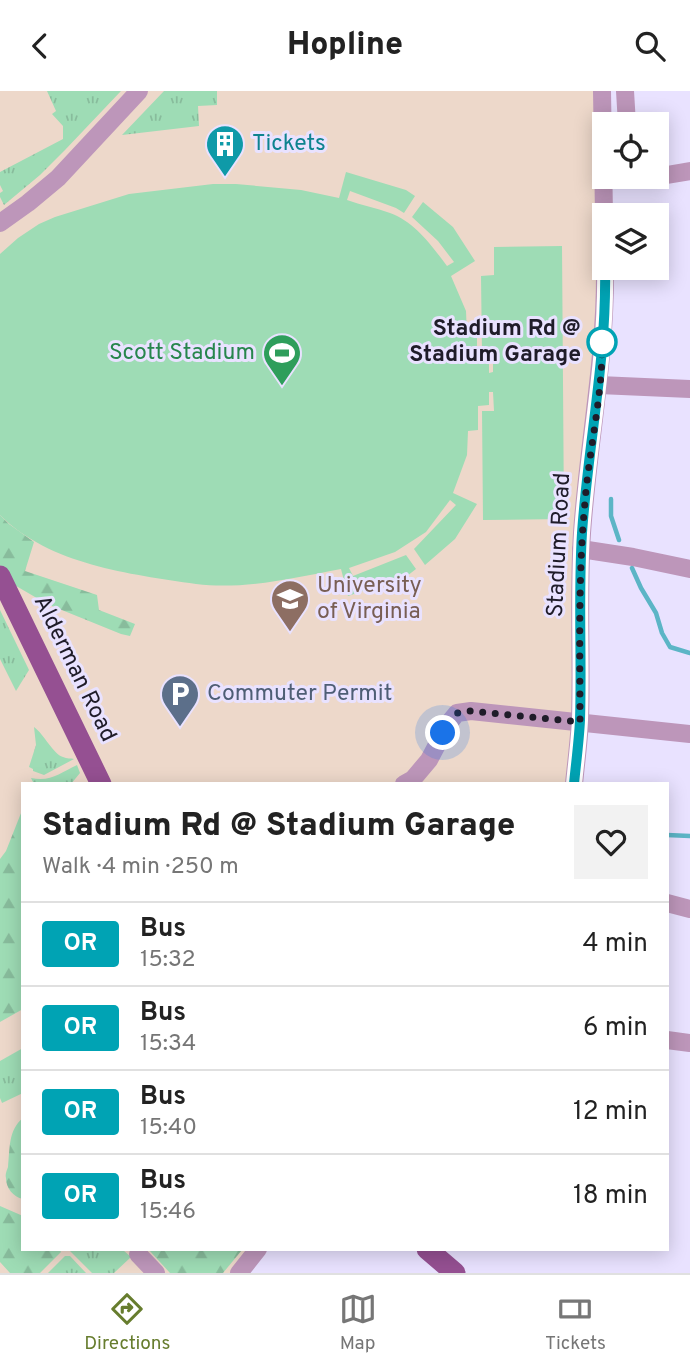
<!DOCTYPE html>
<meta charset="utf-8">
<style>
body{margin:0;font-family:Overpass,sans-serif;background:#f2f2f2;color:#222;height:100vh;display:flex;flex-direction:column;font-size:26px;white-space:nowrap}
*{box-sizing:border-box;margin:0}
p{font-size:23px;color:#767676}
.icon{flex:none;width:38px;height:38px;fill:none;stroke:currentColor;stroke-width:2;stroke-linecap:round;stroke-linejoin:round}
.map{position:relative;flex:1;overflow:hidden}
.drawer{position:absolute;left:21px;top:691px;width:648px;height:469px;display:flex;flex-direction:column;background:#fff;border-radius:0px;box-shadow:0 4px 18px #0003}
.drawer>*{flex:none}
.badge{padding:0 14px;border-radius:5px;font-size:24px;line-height:46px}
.tools{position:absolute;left:592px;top:21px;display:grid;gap:14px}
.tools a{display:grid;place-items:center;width:77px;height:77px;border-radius:0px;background:#fff;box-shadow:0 4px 18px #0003;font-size:35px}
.you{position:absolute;width:35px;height:35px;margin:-18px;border:5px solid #fff;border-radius:50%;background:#1a73e8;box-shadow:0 0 0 10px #1a73e833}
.map>.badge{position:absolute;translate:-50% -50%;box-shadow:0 0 0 4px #fff}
.round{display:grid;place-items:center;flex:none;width:74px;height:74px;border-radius:0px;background:#f2f2f2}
.overview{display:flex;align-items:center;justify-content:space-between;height:119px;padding:0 21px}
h1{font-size:33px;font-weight:800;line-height:52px}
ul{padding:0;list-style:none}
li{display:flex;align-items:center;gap:21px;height:84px;padding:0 21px;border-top:2px solid #e0e0e0}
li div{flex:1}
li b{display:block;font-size:26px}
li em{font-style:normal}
li .badge{min-width:77px;font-weight:700;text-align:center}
header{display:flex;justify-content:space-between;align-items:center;height:91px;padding:0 21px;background:#fff;font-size:32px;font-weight:800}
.dock{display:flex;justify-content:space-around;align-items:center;height:98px;border-top:2px solid #e0e0e0;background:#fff;font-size:19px;color:#767676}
.dock a{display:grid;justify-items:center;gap:4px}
.dock .selected{color:#677d2e}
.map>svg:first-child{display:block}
.education{fill:#edd8ca}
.grass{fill:url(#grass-tufts)}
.forest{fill:url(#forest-firs)}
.green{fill:#9edcb5}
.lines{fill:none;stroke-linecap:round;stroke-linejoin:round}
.stream{stroke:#5cb5c6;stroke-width:4.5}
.minor{stroke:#bd96ba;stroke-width:18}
.major{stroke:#955092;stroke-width:21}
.line-casing{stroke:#fff;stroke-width:16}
.line{stroke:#00a3b4;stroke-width:10}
.walk{stroke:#1f1c29;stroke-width:7;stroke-dasharray:0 12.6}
.stop-dot{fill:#fff;stroke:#00a3b4;stroke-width:3.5}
.labels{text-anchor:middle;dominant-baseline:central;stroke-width:6;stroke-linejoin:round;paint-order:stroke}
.culture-label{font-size:23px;fill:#0d838f;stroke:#e9e2ff;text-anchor:start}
.stop-label{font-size:23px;font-weight:bold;fill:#1f1c29;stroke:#e9e2ff;text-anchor:end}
.leisure-label{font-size:23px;fill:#27864d;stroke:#e9e2ff;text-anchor:end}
.street-label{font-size:23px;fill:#1f1c29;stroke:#e9e2ff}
.education-label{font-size:23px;fill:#785e54;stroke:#e9e2ff;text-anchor:start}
.service-label{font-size:23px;fill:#4e5e75;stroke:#e9e2ff;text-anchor:start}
</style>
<header><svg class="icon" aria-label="back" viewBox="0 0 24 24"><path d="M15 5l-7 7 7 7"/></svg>Hopline<svg class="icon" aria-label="search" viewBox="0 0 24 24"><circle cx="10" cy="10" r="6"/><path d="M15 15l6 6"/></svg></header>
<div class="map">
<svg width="690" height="1182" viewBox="0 0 690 1182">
<defs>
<pattern id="grass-tufts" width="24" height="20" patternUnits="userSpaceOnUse" patternTransform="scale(1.75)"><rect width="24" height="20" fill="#9edcb5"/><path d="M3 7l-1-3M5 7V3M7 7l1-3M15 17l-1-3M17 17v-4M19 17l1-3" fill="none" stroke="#88bc9c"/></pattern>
<pattern id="forest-firs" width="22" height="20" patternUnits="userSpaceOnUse" patternTransform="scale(1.75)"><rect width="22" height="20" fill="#9edcb5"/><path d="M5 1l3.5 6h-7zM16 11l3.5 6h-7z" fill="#88bc9c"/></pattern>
</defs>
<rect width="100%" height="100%" fill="#e9e2ff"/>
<polygon class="education" points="0,0 603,0 604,177 593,334 576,693 23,693 23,1158 259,1159 240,1182 0,1182"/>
<g class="grass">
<polygon points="47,0 121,0 65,59 40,84 4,114 0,106 0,102 3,100 0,94 0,81 63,48 63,35 52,23 56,20"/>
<polygon points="164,0 217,0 217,14 198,15 199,35 122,44"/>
<polygon points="0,519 29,579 16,600 0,568"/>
<path d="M 34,636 C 44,643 53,663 63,666 C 67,668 71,667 74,668 L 44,684 L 33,680 L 33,678 L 29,676 L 36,654 Z"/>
<path d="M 77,674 L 80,682 L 71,693 L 34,693 L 31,687 C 51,691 60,682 77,674 Z"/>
<polygon points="23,957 23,1002 2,1012 0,1007 0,970"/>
<polygon points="71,1158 123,1159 131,1166 114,1182 92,1182 70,1160"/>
<polygon points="65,1165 70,1165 86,1182 48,1182"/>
</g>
<g class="forest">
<polygon points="0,424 9,433 34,451 25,480 97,504 99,519 135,533 130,545 121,543 47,513 11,492 0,474"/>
<polygon points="23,717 23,918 0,931 0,768 6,760"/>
<path d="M 23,1027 L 23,1108 C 13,1106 6,1097 6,1087 C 5,1083 7,1079 8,1076 C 10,1058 8,1039 23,1027 Z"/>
<polygon points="0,1115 23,1125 23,1158 60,1159 61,1161 40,1182 10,1182 0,1171"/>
<polygon points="149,1159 242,1159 223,1182 170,1182"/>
</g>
<path class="green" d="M 346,81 L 406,99 L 415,105 L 404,122 L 396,117 L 350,100 L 347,109 C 361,114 376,117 390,122 C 415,131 432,155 447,175 L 454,171 L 438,150 L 412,126 L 423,111 L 453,136 L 475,170 L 451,185 L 466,220 L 467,244 L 477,244 L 477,267 L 489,268 L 489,282 L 493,281 L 493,264 L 482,263 L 481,185 L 494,184 L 494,156 L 562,155 L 564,428 L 483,429 L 482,320 L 494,320 L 493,301 L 489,301 L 489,314 L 478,315 L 478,339 L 468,340 L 467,364 L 453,402 L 477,413 L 455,448 L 425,474 L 414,458 L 456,414 L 450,409 L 426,441 L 395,461 L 349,477 L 353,485 L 406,464 L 416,478 L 407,485 L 348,505 L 341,478 C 294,487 244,499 196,493 C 129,483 50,474 0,424 L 0,163 L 18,147 L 39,133 L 55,126 L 129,103 L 213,93 L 236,93 L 301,99 L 339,107 Z"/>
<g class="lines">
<g class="stream">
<polyline points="611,408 611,425 619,449"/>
<polyline points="632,477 641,497 656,522 662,542 670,556 690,562"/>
<polyline points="667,744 690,745"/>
</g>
<g class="minor">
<polyline points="602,0 604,124"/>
<polyline points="625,0 627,33"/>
<polyline points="655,86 690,80"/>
<polyline points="0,132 28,112 58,87 139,0"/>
<polyline points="599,294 690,298"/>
<polyline points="581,458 633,466 690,478"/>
<polyline points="404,693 413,688 429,669 448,633 457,622 471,620 690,643"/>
<path d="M 574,693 C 576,672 579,650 580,629 C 582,567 578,505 582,442 C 588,354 606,266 605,177"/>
<polyline points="667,812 690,818"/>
<polyline points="667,949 690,952"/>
<polyline points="138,1163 156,1182"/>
<polyline points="239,1182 258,1158"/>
</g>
<g class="major">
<polyline points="0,485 101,693"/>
<polyline points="427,1158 455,1182"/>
</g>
</g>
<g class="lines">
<defs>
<path id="line" d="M 574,693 C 576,672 579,650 580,629 C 582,567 578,505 582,442 C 588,354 607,266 605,177"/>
</defs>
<use href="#line" class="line-casing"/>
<use href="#line" class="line"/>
<path class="walk" d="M 443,642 L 448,633 L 457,622 L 471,620 L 580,631 C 580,558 578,484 585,411 C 589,358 603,304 602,251"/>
</g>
<defs>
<symbol id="building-pin" viewBox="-11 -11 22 30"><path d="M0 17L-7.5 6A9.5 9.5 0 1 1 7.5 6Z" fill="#0f9aa8" stroke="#e9e2ff"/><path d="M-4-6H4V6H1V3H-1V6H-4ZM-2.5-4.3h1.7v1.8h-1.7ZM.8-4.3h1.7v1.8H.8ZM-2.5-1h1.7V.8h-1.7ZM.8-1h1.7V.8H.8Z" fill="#fff"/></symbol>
<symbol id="stadium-pin" viewBox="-11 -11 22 30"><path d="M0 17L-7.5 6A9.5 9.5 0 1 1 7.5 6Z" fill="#2e9e5b" stroke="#e9e2ff"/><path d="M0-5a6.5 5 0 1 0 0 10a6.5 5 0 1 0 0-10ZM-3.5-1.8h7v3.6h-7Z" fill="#fff"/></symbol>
<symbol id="university-pin" viewBox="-11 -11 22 30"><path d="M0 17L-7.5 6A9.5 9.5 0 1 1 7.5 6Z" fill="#8d6e63" stroke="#e9e2ff"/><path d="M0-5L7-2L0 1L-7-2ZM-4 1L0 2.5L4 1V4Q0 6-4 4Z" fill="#fff"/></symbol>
<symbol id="parking-pin" viewBox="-11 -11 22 30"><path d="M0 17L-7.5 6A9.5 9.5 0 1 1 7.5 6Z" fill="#5c6f8a" stroke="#e9e2ff"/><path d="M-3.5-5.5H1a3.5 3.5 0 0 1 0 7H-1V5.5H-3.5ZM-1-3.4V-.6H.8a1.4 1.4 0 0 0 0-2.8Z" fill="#fff"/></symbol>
</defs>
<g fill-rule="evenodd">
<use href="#building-pin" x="203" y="31" width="44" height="60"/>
<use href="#stadium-pin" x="260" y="240" width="44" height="60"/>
<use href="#university-pin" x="268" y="486" width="44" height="60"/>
<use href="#parking-pin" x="158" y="581" width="44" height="60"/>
</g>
<circle class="stop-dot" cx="602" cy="251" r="14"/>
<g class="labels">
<g class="culture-label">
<text x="252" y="53">Tickets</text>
</g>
<g class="stop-label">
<text x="581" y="238">Stadium Rd @<tspan x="581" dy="26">Stadium Garage</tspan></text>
</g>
<g class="leisure-label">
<text x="255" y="262">Scott Stadium</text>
</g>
<g class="street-label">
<text transform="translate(560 454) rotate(-87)">Stadium Road</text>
<text transform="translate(74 578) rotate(64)">Alderman Road</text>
</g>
<g class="education-label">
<text x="317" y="495">University<tspan x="317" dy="26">of Virginia</tspan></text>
</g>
<g class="service-label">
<text x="207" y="603">Commuter Permit</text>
</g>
</g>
</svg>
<div class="tools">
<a><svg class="icon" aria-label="locate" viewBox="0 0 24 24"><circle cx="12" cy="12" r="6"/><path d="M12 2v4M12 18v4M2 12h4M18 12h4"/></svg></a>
<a><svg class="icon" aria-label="layers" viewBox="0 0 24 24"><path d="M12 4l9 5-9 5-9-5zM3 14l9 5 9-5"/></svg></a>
</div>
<div class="you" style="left:443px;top:642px"></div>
<section class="drawer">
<div class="overview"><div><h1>Stadium Rd @ Stadium Garage</h1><p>Walk · 4 min · 250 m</p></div><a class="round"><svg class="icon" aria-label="heart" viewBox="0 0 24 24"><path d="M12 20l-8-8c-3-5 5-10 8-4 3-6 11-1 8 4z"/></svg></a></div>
<ul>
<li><span class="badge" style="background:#00a3b4;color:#fff">OR</span><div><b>Bus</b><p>15:32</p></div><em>4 min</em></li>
<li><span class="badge" style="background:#00a3b4;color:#fff">OR</span><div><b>Bus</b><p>15:34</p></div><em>6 min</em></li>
<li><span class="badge" style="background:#00a3b4;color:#fff">OR</span><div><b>Bus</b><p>15:40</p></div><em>12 min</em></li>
<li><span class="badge" style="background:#00a3b4;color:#fff">OR</span><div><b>Bus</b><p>15:46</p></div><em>18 min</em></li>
</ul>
</section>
</div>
<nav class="dock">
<a class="selected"><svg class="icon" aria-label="directions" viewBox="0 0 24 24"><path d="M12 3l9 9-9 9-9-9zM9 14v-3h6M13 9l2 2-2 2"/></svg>Directions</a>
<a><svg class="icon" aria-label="map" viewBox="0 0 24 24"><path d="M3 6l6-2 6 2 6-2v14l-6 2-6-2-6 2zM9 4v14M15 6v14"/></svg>Map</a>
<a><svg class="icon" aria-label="tickets" viewBox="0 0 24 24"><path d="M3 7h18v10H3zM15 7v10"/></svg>Tickets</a>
</nav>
